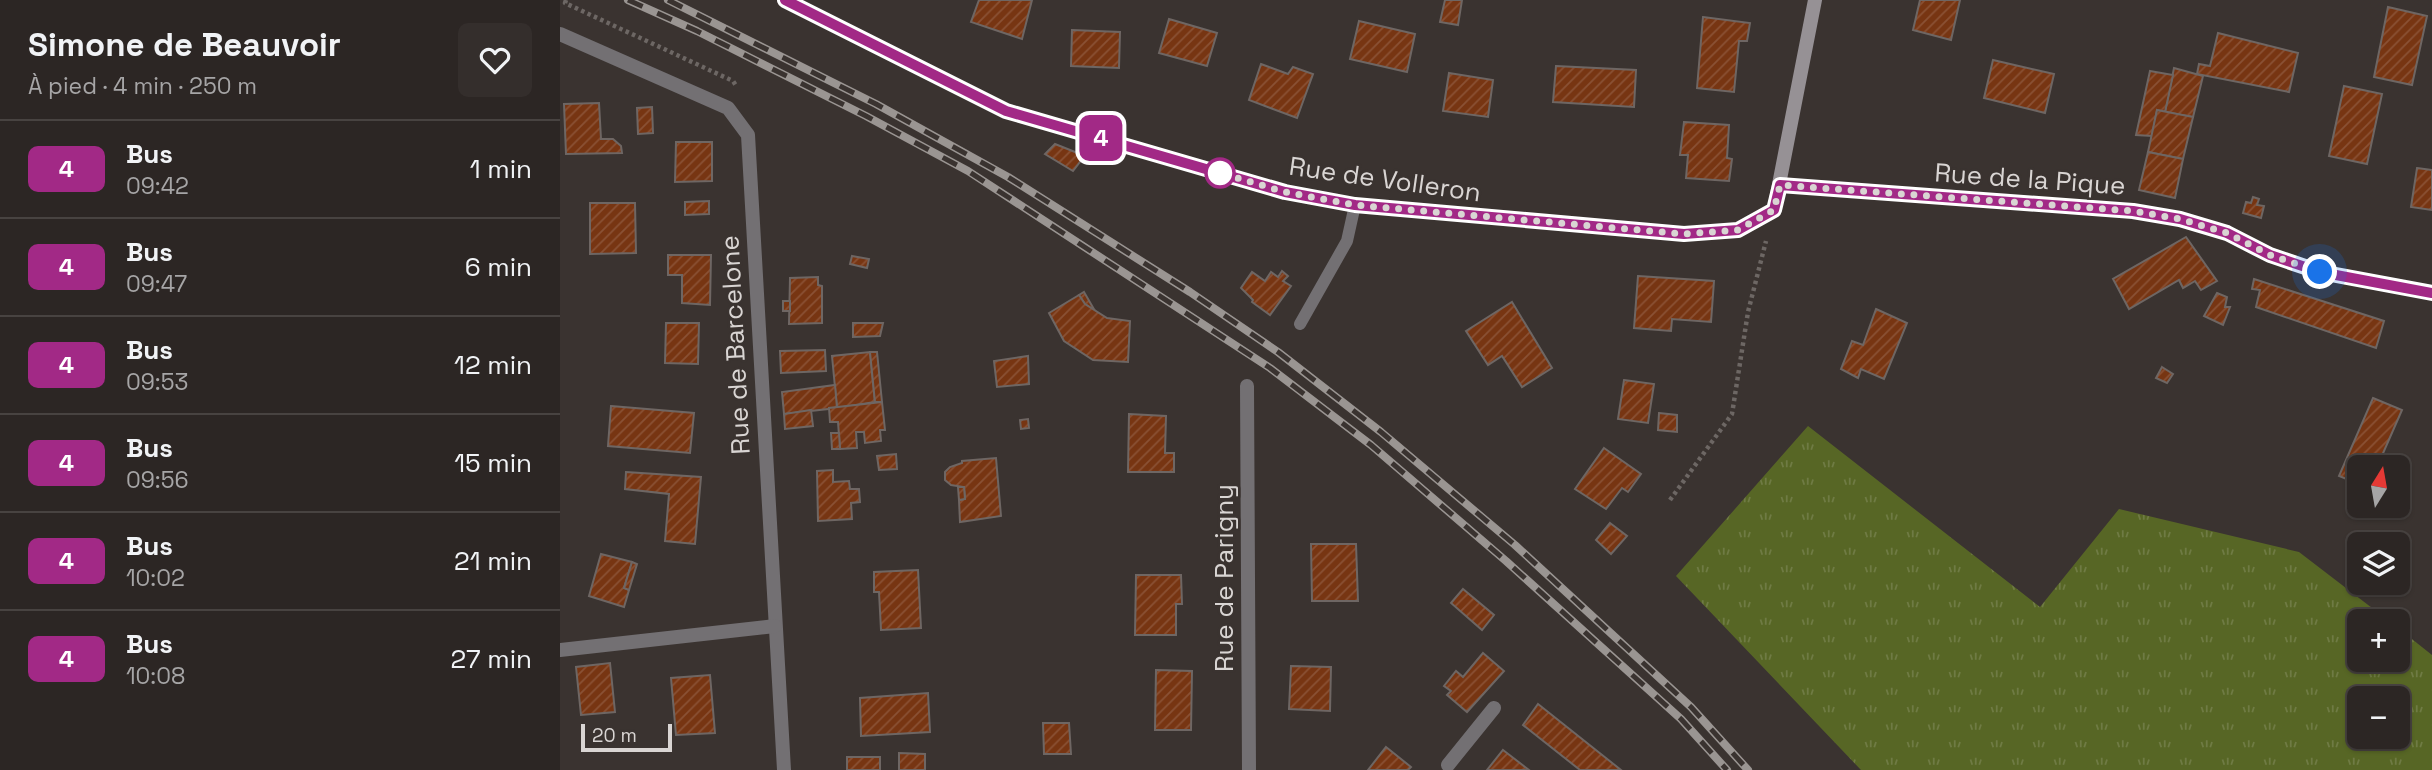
<!DOCTYPE html>
<html lang="fr">
<meta charset="utf-8">
<style>
body{margin:0;font-family:"Space Grotesk",sans-serif;background:#342e2c;color:#f1f3f6;height:100vh;display:flex;flex-direction:column;font-size:26px;white-space:nowrap}
*{box-sizing:border-box;margin:0}
p{font-size:23px;color:#a6a5a6}
.icon{flex:none;width:38px;height:38px;fill:none;stroke:currentColor;stroke-width:2;stroke-linecap:round;stroke-linejoin:round}
.map{position:relative;flex:1;overflow:hidden}
.panel{display:flex;flex-direction:column;background:#2c2624;width:560px}
.panel>*{flex:none}
.badge{padding:0 14px;border-radius:10px;font-size:24px;line-height:46px}
.needle{width:46px;rotate:11deg}
.controls{position:absolute;left:1787px;top:455px;display:grid;gap:14px}
.controls a{display:grid;place-items:center;width:63px;height:63px;border-radius:10px;background:#2c2624;box-shadow:0 2px 5px #0004,0 0 0 2px #484341;font-size:35px}
.scale{position:absolute;left:21px;bottom:18px;width:91px;box-sizing:border-box;padding-left:7px;border:4px solid #d9d5d3;border-top:0;font-size:19px;line-height:24px;white-space:nowrap;color:#d9d5d3;-webkit-text-stroke:5px #3a3330;paint-order:stroke}
.you{position:absolute;width:35px;height:35px;margin:-18px;border:5px solid #fff;border-radius:50%;background:#1a73e8;box-shadow:0 0 0 10px #1a73e833}
.map>.badge{position:absolute;translate:-50% -50%;box-shadow:0 0 0 4px #fff}
.round{display:grid;place-items:center;flex:none;width:74px;height:74px;border-radius:10px;background:#342e2c}
.overview{display:flex;align-items:center;justify-content:space-between;height:119px;padding:0 28px}
h1{font-size:33px;font-weight:700;line-height:52px}
ul{padding:0;list-style:none}
li{display:flex;align-items:center;gap:21px;height:98px;padding:0 28px;border-top:2px solid #484341}
li div{flex:1}
li b{display:block;font-size:26px}
li em{font-style:normal}
li .badge{min-width:77px;font-weight:700;text-align:center}
main{display:flex;flex:1;min-height:0}
.map>svg:first-child{display:block}
.grass{fill:url(#grass-tufts);fill-rule:evenodd}
.building{fill:url(#building-hatch);stroke:#6e6663;stroke-width:2}
.lines{fill:none;stroke-linecap:round;stroke-linejoin:round}
.path{stroke:#6d6764;stroke-width:4.5;stroke-dasharray:3.5 3.5;stroke-linecap:butt}
.lane{stroke:#737073;stroke-width:12}
.street{stroke:#737073;stroke-width:14}
.secondary{stroke:#969195;stroke-width:14}
.rail-casing{stroke:#9a9592;stroke-width:8}
.rail{stroke:#3a3330;stroke-width:5;stroke-dasharray:16;stroke-linecap:butt}
.line-casing{stroke:#fff;stroke-width:16}
.line{stroke:#a22986;stroke-width:10}
.walk{stroke:#d9d5d3;stroke-width:7;stroke-dasharray:0 12.6}
.stop-dot{fill:#fff;stroke:#a22986;stroke-width:3.5}
.labels{text-anchor:middle;dominant-baseline:central;stroke-width:5;stroke-linejoin:round;paint-order:stroke}
.street-label{font-size:26px;fill:#d9d5d3;stroke:#3a3330}
</style>
<main>
<section class="panel">
<div class="overview"><div><h1>Simone de Beauvoir</h1><p>À pied · 4 min · 250 m</p></div><a class="round"><svg class="icon" aria-label="heart" viewBox="0 0 24 24"><path d="M12 20l-8-8c-3-5 5-10 8-4 3-6 11-1 8 4z"/></svg></a></div>
<ul>
<li><span class="badge" style="background:#a22986;color:#fff">4</span><div><b>Bus</b><p>09:42</p></div><em>1 min</em></li>
<li><span class="badge" style="background:#a22986;color:#fff">4</span><div><b>Bus</b><p>09:47</p></div><em>6 min</em></li>
<li><span class="badge" style="background:#a22986;color:#fff">4</span><div><b>Bus</b><p>09:53</p></div><em>12 min</em></li>
<li><span class="badge" style="background:#a22986;color:#fff">4</span><div><b>Bus</b><p>09:56</p></div><em>15 min</em></li>
<li><span class="badge" style="background:#a22986;color:#fff">4</span><div><b>Bus</b><p>10:02</p></div><em>21 min</em></li>
<li><span class="badge" style="background:#a22986;color:#fff">4</span><div><b>Bus</b><p>10:08</p></div><em>27 min</em></li>
</ul>
</section>
<div class="map">
<svg width="1872" height="770" viewBox="0 0 1872 770">
<defs>
<pattern id="grass-tufts" width="24" height="20" patternUnits="userSpaceOnUse" patternTransform="scale(1.75)"><rect width="24" height="20" fill="#576625"/><path d="M3 7l-1-3M5 7V3M7 7l1-3M15 17l-1-3M17 17v-4M19 17l1-3" fill="none" stroke="#6f7b44"/></pattern>
<pattern id="building-hatch" width="6" height="6" patternUnits="userSpaceOnUse" patternTransform="scale(1.75)"><rect width="6" height="6" fill="#773512"/><path d="M-1 1l2-2M0 6l6-6M5 7l2-2" fill="none" stroke="#8a5134"/></pattern>
</defs>
<rect width="100%" height="100%" fill="#3a3330"/>
<path class="grass" d="M 1248,426 L 1480,607 L 1559,509 L 1739,552 L 1829,621 L 1799,621 L 1799,660 L 1838,660 L 1838,628 L 1872,655 L 1872,770 L 1301,770 L 1116,576 ZM 1799,698 L 1838,698 L 1838,737 L 1799,737 Z"/>
<g class="building">
<polygon points="419,0 472,0 462,39 411,22"/>
<polygon points="885,0 902,0 898,25 880,22"/>
<polygon points="1360,0 1400,0 1391,40 1353,30"/>
<polygon points="1828,7 1867,16 1852,85 1814,77"/>
<polygon points="1143,17 1190,23 1187,41 1179,41 1174,92 1137,88"/>
<polygon points="609,19 657,33 647,66 599,53"/>
<polygon points="799,21 855,34 847,72 790,59"/>
<polygon points="512,30 560,32 559,68 511,66"/>
<polygon points="1658,33 1738,53 1729,92 1637,74 1639,64 1650,66"/>
<polygon points="1433,60 1494,74 1485,113 1424,98"/>
<polygon points="701,64 728,74 733,67 753,74 737,118 689,100"/>
<polygon points="996,66 1076,70 1074,107 993,102"/>
<polygon points="1614,68 1643,76 1633,117 1605,112"/>
<polygon points="1590,71 1613,75 1605,112 1597,110 1592,136 1576,135"/>
<polygon points="889,73 933,80 928,117 883,111"/>
<polygon points="1784,86 1822,94 1807,164 1769,156"/>
<polygon points="39,103 41,139 53,139 61,146 62,153 6,154 4,104"/>
<polygon points="92,107 93,133 78,134 77,108"/>
<polygon points="1597,110 1633,117 1623,159 1588,152"/>
<polygon points="1124,122 1169,125 1167,158 1172,159 1169,181 1126,178 1128,155 1120,155"/>
<polygon points="116,142 152,142 152,181 115,182"/>
<polygon points="495,144 515,152 523,158 513,171 485,154"/>
<polygon points="1588,152 1623,159 1615,198 1579,190"/>
<polygon points="1857,168 1872,170 1872,210 1851,207"/>
<polygon points="1693,197 1699,199 1697,205 1704,206 1701,218 1683,213 1686,202 1691,203"/>
<polygon points="149,201 149,214 125,215 125,202"/>
<polygon points="30,203 75,203 76,253 30,254"/>
<polygon points="1626,237 1657,281 1641,290 1635,281 1623,288 1619,280 1569,309 1553,279"/>
<polygon points="108,255 151,255 150,305 122,303 122,275 108,275"/>
<polygon points="292,256 309,259 307,268 290,264"/>
<polygon points="722,271 728,276 723,281 731,286 710,315 692,302 693,300 681,288 692,272 705,281 711,272 718,277"/>
<polygon points="1078,276 1154,281 1151,322 1112,319 1111,331 1074,328"/>
<polygon points="258,277 258,285 262,286 262,323 229,324 230,278"/>
<polygon points="1694,279 1824,321 1816,348 1696,307 1700,290 1692,289"/>
<polygon points="524,292 535,311 525,304 519,295"/>
<polygon points="1657,293 1667,297 1665,307 1670,307 1663,325 1644,316"/>
<polygon points="519,295 525,304 547,318 570,321 568,362 533,360 504,341 489,313"/>
<rect x="223" y="301" width="7" height="10"/>
<polygon points="952,302 992,368 962,387 942,356 928,365 906,331"/>
<polygon points="1316,309 1347,323 1324,379 1301,369 1298,378 1281,369 1292,341 1303,345"/>
<polygon points="106,323 139,323 138,364 105,363"/>
<polygon points="293,323 323,323 320,336 293,337"/>
<polygon points="265,350 266,371 221,373 220,351"/>
<polygon points="310,352 315,402 277,408 272,356"/>
<polygon points="310,352 317,352 322,402 315,402"/>
<polygon points="468,356 469,384 437,387 434,361"/>
<polygon points="1602,367 1613,374 1607,383 1596,378"/>
<polygon points="1064,380 1094,384 1088,423 1058,419"/>
<polygon points="275,385 277,408 224,414 222,392"/>
<polygon points="1813,398 1842,410 1817,467 1799,467 1799,484 1779,476"/>
<polygon points="322,402 325,430 320,430 321,441 305,443 304,432 296,432 297,448 280,449 278,422 270,422 269,408"/>
<polygon points="51,406 134,413 130,453 48,446"/>
<polygon points="251,410 253,426 225,429 224,414"/>
<polygon points="1099,413 1117,415 1117,432 1098,430"/>
<polygon points="569,414 606,416 605,453 614,453 614,472 568,472"/>
<polygon points="468,419 469,428 461,429 460,420"/>
<polygon points="271,433 279,433 280,449 272,449"/>
<polygon points="1044,448 1081,474 1068,492 1062,488 1046,509 1015,489"/>
<polygon points="336,454 337,469 319,470 317,456"/>
<polygon points="436,458 441,516 400,522 399,500 405,499 404,487 391,485 385,480 385,472 390,467 402,463 402,461"/>
<polygon points="273,470 273,482 289,481 290,489 299,489 300,502 291,503 292,519 258,521 257,471"/>
<polygon points="66,472 141,477 135,544 105,541 109,494 65,489"/>
<polygon points="398,487 404,487 405,499 399,500"/>
<polygon points="1050,523 1067,536 1051,554 1036,540"/>
<polygon points="751,544 796,544 798,601 752,601"/>
<polygon points="41,554 72,562 64,588 69,590 64,607 29,596"/>
<polygon points="72,562 77,564 69,590 64,588"/>
<polygon points="358,570 361,628 321,630 319,592 314,592 314,572"/>
<polygon points="576,575 621,575 622,604 616,604 616,635 575,635"/>
<polygon points="903,589 934,615 922,630 891,603"/>
<polygon points="923,653 944,671 907,712 887,695 891,691 884,686 896,671 903,677"/>
<polygon points="50,663 55,712 21,715 16,667"/>
<polygon points="731,666 771,667 770,711 729,709"/>
<polygon points="596,670 632,671 631,730 595,730"/>
<polygon points="150,675 155,733 116,735 111,678"/>
<polygon points="368,693 370,732 301,736 300,698"/>
<polygon points="978,704 1061,770 1020,770 963,725"/>
<polygon points="483,723 509,723 511,754 484,754"/>
<polygon points="826,747 851,767 848,770 808,770"/>
<polygon points="943,750 969,770 927,770"/>
<polygon points="339,753 365,754 365,770 339,770"/>
<rect x="287" y="757" width="33" height="13"/>
</g>
<g class="lines">
<g class="path">
<polyline points="6,0 5,3 173,81 177,87"/>
<polyline points="1110,500 1172,414 1188,312 1206,241"/>
</g>
<polyline class="lane" points="740,324 787,241 795,205"/>
<g class="street">
<polyline points="0,34 168,108 188,135 224,770"/>
<polyline points="687,386 689,770"/>
<polyline points="0,650 215,626"/>
<polyline points="888,765 934,708"/>
</g>
<g class="secondary">
<polyline points="225,0 446,111 725,192 795,205 1124,234 1178,230 1214,210 1255,0"/>
<polyline points="1220,185 1573,211 1620,219 1667,233 1710,255 1760,272 1872,293"/>
</g>
<defs>
<g id="rail">
<polyline points="68,0 137,31 306,116 408,171 710,368 811,445 946,561 1121,719 1167,770"/>
<polyline points="108,0 316,104 448,177 630,292 718,352 821,432 955,545 1131,707 1188,770"/>
</g>
</defs>
<use href="#rail" class="rail-casing"/>
<use href="#rail" class="rail"/>
</g>
<g class="lines">
<defs>
<polyline id="line" points="225,0 446,111 725,192 795,205 1124,234 1178,230 1214,210 1220,185 1573,211 1620,219 1667,233 1710,255 1760,272 1872,293"/>
</defs>
<use href="#line" class="line-casing"/>
<use href="#line" class="line"/>
<polyline class="walk" points="660,173 657,172 725,192 795,205 1124,234 1178,230 1214,210 1220,185 1573,211 1620,219 1667,233 1710,255 1760,272"/>
</g>
<circle class="stop-dot" cx="660" cy="173" r="14"/>
<g class="labels">
<g class="street-label">
<text transform="translate(825 179) rotate(8)">Rue de Volleron</text>
<text transform="translate(1470 179) rotate(4)">Rue de la Pique</text>
<text transform="translate(175 345) rotate(-93)">Rue de Barcelone</text>
<text transform="translate(664 578) rotate(-90)">Rue de Parigny</text>
</g>
</g>
</svg>
<div class="controls">
<a><svg class="needle" viewBox="-14 -14 28 28"><path d="M0-13l5 13h-10z" fill="#e53935"/><path d="M0 13l5-13h-10z" fill="#a6a5a6"/></svg></a>
<a><svg class="icon" aria-label="layers" viewBox="0 0 24 24"><path d="M12 4l9 5-9 5-9-5zM3 14l9 5 9-5"/></svg></a>
<a>+</a>
<a>−</a>
</div>
<div class="scale">20 m</div>
<div class="you" style="left:1760px;top:272px"></div>
<b class="badge" style="left:541px;top:138px;background:#a22986;color:#fff">4</b>
</div>
</main>
